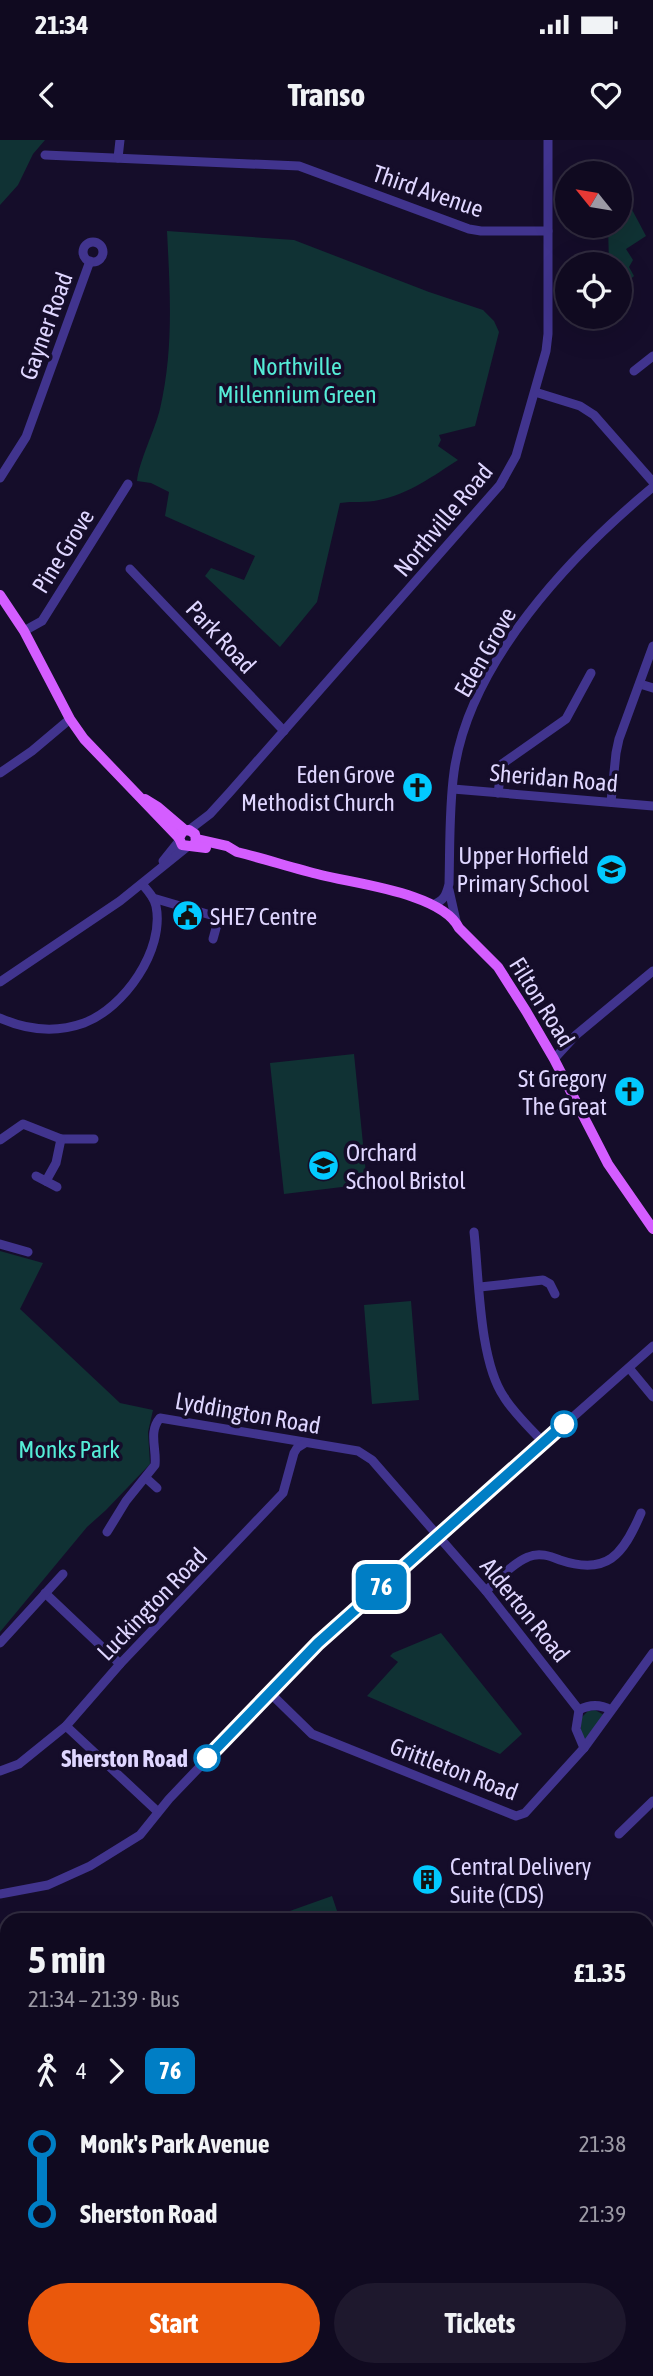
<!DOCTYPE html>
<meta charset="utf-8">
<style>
body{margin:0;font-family:"Asap Condensed",sans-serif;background:#1e182d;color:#f1f3f6;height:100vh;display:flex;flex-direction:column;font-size:26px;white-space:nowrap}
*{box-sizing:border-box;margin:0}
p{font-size:23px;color:#9c9aa5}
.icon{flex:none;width:38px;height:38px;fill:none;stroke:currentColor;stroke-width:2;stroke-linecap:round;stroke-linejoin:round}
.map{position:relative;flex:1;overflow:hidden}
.panel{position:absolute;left:0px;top:1773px;width:654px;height:464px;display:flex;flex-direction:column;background:#100a20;border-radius:21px 21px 0 0;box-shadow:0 7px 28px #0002,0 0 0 2px #302b3e}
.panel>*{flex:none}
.badge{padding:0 14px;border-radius:10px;font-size:24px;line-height:46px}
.needle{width:46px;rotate:300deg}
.fabs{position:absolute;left:555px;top:21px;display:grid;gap:14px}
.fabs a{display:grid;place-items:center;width:77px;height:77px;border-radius:50%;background:#100a20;box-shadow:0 7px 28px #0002,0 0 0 2px #302b3e;font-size:35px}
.map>.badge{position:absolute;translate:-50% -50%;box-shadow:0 0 0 4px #fff}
.legs{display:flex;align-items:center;gap:10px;height:77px;padding:0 28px;font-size:23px}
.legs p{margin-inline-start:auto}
.summary{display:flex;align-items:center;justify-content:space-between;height:119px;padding:0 28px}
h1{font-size:38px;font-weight:700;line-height:52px}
.cta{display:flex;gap:14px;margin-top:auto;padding:14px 28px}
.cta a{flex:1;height:80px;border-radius:42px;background:#ea580c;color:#fff;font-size:28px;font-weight:700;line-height:80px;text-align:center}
.cta a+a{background:#1e182d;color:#f1f3f6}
ul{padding:0 28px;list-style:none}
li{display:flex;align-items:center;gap:24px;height:70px;font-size:26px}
li i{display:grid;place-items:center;width:10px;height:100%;margin:0 9px;background:currentColor}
li i::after{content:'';width:18px;height:18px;margin:-9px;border:5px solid;border-radius:50%;background:#100a20}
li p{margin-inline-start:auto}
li:first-child i{background:linear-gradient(#0000 50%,currentColor 0)}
li:last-child i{background:linear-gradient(currentColor 50%,#0000 0)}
.status{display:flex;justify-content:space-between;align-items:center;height:49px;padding:0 35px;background:#100a20;direction:ltr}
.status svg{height:19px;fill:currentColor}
header{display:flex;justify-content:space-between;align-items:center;height:91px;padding:0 28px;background:#100a20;font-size:32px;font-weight:700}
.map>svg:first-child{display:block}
.green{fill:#103234}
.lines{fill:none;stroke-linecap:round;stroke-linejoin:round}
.minor{stroke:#41348e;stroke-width:9}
.major{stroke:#d45dff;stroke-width:10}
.line-1-casing{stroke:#fff;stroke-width:16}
.line-1{stroke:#007ec5;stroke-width:10}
.stop-1-dot{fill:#fff;stroke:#007ec5;stroke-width:3.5}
.labels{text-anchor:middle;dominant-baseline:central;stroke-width:7;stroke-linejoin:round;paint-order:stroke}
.street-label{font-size:24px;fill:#dfd6ff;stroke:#150d2a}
.park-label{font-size:24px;fill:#55ecd7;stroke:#150d2a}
.poi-label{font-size:24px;fill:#dfd6ff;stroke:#150d2a;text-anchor:end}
.stop-label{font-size:24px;font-weight:bold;fill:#dfd6ff;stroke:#150d2a;text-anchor:end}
</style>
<div class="status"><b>21:34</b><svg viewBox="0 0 49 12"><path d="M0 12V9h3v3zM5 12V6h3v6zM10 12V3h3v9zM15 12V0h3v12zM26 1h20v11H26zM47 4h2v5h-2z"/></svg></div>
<header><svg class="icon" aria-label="back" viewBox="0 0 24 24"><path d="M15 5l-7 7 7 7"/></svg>Transo<svg class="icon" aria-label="heart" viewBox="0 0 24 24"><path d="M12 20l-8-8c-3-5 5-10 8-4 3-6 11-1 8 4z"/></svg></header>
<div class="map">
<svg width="653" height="2236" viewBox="0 0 653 2236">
<rect width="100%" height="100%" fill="#150d2a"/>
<g class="green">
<polygon points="0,0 45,0 33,14 18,45 0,65"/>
<polygon points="620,47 646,96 626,109 633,120 629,127 634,136 620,148 620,124 609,124 608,86 620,86"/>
<path d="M 167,91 L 294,100 L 429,152 L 483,170 L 494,181 L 499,192 L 475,286 L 439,295 L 441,300 L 438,306 L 458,320 C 433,336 409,354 379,360 C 366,363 353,361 340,363 L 317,462 L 280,507 L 205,436 L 211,428 L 244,440 L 255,416 L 165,376 L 169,352 L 151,343 L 137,341 C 139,321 155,290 160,269 C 174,209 170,151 167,91 Z"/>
<polygon points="354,914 367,1044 284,1054 270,923"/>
<polygon points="0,1111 43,1123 20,1169 120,1263 153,1270 148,1292 150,1324 106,1370 87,1387 0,1492"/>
<polygon points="411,1161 419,1260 372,1264 364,1165"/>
<polygon points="441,1493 522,1594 500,1614 367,1556 398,1522 390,1516 393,1513"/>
<polygon points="595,1570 604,1575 585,1599 581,1595 581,1578 588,1571"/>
<polygon points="332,1756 340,1780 272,1780 273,1777"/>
<polygon points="0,1966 7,1986 7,2045 0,2046"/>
</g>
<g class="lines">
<g class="minor">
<polyline points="45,15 299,26 469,89 481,91 548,91"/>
<polyline points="118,18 120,0"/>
<circle cx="93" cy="112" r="10"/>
<polyline points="634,231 653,216"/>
<polyline points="535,252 580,266 594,275 653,342"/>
<polyline points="0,338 26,297 90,121"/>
<polyline points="130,429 284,591"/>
<polyline points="24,491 42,481 128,344"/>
<polyline points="640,544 653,548"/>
<polyline points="0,633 32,611 70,579"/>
<polyline points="453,649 653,666"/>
<polyline points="498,653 502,624 566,579 591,533"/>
<polyline points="611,662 616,613 619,599 653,506"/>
<polyline points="189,690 210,674 230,652 500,345 516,316 546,211 548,194 548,0"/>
<polyline points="163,721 179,701"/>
<polyline points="449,750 456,781"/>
<polyline points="153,758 214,776 218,781 213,799"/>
<path d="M 433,765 C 444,760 446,756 449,744 C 450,707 449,668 454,632 C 469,522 571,415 653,347"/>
<polyline points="0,842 120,761 187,707"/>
<path d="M 0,878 C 27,890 56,893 84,883 C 124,868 165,810 156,766 C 154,757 148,751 142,744"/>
<polyline points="554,919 576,895 653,831"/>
<polyline points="0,1000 23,984 61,999 94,999"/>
<polyline points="36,1036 57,1047"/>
<polyline points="46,1041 56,1023 61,999"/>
<path d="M 474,1092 C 479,1137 479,1221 504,1257 C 514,1273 530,1288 543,1302"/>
<polyline points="0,1104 28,1112"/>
<polyline points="480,1147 543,1140 550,1144 555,1154"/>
<polyline points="629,1228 653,1257"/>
<polyline points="146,1338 157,1348"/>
<path d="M 107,1392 L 126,1361 L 155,1325 C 157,1309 148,1292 160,1278 L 358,1311 L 372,1320 L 486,1451 L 579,1570"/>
<path d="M 486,1451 C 498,1440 513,1423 528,1417 C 539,1412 550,1416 560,1420 C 607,1436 623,1415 641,1373"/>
<polyline points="45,1453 120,1524"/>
<polyline points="0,1503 63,1434"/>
<polyline points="269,1552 312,1594 516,1676 525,1673 584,1608 653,1513"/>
<polyline points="66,1586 157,1671"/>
<path d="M 584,1608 L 576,1589 L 579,1570 C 590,1564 600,1564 611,1570"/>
<polyline points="0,1631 19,1624 66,1586 120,1524 283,1353 294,1313 297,1308 305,1303"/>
<polyline points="619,1694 653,1661"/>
<polyline points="0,1754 48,1745 90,1726 140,1695 169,1659 318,1503 653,1206"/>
<polyline points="648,1852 653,1852"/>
<polyline points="648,1895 653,1895"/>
<polyline points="648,2001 653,2016"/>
</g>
<g class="major">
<polyline points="0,455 24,491 70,579 84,599 179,698"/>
<polyline points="145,659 158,667 185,690"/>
<path d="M 196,699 L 227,706 L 237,712 C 265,719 293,728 321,735 C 356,744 442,753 459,788 L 498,827 L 526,871 L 554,919 L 608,1024 L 653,1089"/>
<polyline points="192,706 196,702 195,694 189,690 183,691 179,698 182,705 206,708"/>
</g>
</g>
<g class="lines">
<defs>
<polyline id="line-1" points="207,1618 318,1503 564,1284"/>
</defs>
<use href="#line-1" class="line-1-casing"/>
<use href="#line-1" class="line-1"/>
</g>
<defs>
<symbol id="church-disc" viewBox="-11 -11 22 22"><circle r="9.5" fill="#02caff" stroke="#150d2a"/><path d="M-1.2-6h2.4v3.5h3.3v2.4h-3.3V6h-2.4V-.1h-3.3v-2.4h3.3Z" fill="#111"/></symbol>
<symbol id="school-disc" viewBox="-11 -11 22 22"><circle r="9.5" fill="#02caff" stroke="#150d2a"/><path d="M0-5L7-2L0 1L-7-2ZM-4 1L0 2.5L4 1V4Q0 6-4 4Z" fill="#111"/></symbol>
<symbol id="civic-disc" viewBox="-11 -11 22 22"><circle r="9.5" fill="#02caff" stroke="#150d2a"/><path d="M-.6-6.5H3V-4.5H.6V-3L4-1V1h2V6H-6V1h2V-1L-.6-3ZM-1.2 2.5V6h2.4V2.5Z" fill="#111"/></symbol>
<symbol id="building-disc" viewBox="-11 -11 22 22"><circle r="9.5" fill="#02caff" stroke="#150d2a"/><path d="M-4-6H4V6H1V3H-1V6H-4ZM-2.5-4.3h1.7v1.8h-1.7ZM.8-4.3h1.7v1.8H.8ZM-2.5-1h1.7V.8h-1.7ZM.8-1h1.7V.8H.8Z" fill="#111"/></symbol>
</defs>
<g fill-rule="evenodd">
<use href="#church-disc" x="400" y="630" width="35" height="35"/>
<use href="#school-disc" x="594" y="712" width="35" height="35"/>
<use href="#civic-disc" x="170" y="758" width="35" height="35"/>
<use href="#church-disc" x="612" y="934" width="35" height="35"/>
<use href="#school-disc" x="306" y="1008" width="35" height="35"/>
<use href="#building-disc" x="410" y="1722" width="35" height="35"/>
</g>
<g class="stop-1-dot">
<circle cx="564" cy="1284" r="12"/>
<circle cx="207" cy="1618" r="12"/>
</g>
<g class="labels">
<g class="street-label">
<text transform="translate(428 51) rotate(19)">Third Avenue</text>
<text transform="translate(46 186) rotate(-70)">Gayner Road</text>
<text transform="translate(443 380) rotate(-50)">Northville Road</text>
<text transform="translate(63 411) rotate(-58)">Pine Grove</text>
<text transform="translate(221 497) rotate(47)">Park Road</text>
<text transform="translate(485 512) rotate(-60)">Eden Grove</text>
<text transform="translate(554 638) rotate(5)">Sheridan Road</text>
<text transform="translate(542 862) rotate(58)">Filton Road</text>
<text transform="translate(248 1273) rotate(10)">Lyddington Road</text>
<text transform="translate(152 1464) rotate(-46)">Luckington Road</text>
<text transform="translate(525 1470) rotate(51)">Alderton Road</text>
<text transform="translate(454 1629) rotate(21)">Grittleton Road</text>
</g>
<g class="park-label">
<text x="297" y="226">Northville<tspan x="297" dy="28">Millennium Green</tspan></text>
<text x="69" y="1309">Monks Park</text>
</g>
<g class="poi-label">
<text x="395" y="634">Eden Grove<tspan x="395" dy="28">Methodist Church</tspan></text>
<text x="589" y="715">Upper Horfield<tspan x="589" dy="28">Primary School</tspan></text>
<text x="210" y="776" text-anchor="start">SHE7 Centre</text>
<text x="607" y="938">St Gregory<tspan x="607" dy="28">The Great</tspan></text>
<text x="346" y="1012" text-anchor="start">Orchard<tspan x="346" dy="28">School Bristol</tspan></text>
<text x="450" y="1726" text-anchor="start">Central Delivery<tspan x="450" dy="28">Suite (CDS)</tspan></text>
</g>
<g class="stop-label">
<text x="188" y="1618">Sherston Road</text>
</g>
</g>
</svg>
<div class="fabs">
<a><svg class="needle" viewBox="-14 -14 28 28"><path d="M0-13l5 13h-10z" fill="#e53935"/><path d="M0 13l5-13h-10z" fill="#9c9aa5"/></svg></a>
<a><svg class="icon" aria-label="locate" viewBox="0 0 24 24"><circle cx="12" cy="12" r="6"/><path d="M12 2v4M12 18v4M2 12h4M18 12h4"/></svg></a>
</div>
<b class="badge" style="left:381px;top:1447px;background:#007ec5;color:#fff">76</b>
<section class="panel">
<div class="summary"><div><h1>5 min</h1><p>21:34 – 21:39 · Bus</p></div><b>£1.35</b></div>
<div class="legs"><svg class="icon" aria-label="walk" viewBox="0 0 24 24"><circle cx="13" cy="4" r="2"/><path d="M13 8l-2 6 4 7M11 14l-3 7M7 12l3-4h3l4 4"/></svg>4<svg class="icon" aria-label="forward" viewBox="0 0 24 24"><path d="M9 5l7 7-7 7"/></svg><b class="badge" style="background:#007ec5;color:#fff">76</b></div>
<ul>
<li><i style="color:#007ec5"></i><b>Monk's Park Avenue</b><p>21:38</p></li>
<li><i style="color:#007ec5"></i><b>Sherston Road</b><p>21:39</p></li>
</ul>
<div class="cta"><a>Start</a><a>Tickets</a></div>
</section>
</div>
